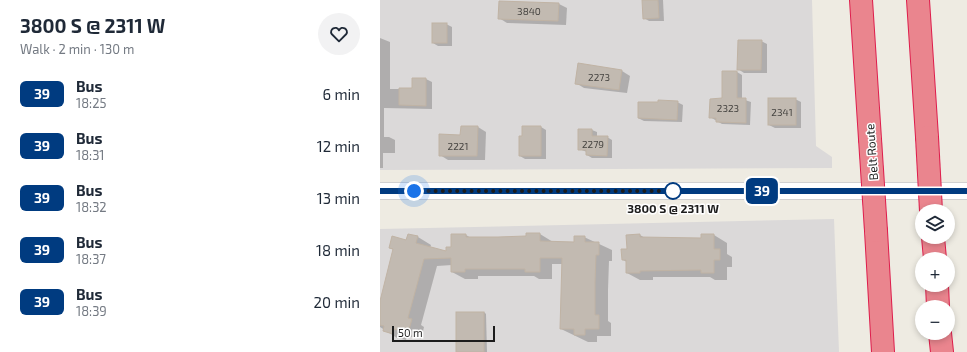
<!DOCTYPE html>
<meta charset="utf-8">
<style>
body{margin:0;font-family:"Exo 2",sans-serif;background:#f2f2f3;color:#1f2937;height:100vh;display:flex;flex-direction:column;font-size:15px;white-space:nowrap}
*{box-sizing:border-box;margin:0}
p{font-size:13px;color:#747a83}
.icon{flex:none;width:22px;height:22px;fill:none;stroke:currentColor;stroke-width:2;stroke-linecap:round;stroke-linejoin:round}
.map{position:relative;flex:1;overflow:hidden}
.panel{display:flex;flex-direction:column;background:#fff;width:380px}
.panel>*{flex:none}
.badge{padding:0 8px;border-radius:6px;font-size:14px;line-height:26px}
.tools{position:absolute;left:535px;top:204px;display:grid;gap:8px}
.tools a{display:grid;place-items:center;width:40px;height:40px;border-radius:50%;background:#fff;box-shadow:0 2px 6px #0003;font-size:20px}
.scale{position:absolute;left:12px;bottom:10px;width:103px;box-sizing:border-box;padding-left:4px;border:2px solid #1c1c1c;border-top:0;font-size:11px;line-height:14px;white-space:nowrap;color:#1c1c1c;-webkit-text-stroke:3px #fff;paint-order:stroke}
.you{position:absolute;width:20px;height:20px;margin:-10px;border:3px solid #fff;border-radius:50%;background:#1a73e8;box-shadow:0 0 0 6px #1a73e833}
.map>.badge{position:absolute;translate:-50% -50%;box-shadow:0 0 0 2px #fff}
.round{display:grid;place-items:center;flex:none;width:42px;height:42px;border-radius:21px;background:#f2f2f3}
.overview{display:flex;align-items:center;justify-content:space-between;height:68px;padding:0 20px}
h1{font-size:19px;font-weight:700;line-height:30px}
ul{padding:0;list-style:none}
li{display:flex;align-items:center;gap:12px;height:52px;padding:0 20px}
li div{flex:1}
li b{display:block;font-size:15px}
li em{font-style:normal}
li .badge{min-width:44px;font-weight:700;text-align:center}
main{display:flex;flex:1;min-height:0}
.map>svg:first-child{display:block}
.residential{fill:#dbd9d9}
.shadow{fill:#0003}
.building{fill:#c2bab1;stroke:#c0b3a4}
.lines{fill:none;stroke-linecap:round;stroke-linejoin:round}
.tertiary-casing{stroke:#a3a3a3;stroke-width:18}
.motorway-casing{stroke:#de1d4c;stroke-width:24}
.tertiary{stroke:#fff;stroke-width:17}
.motorway{stroke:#ea858e;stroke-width:22}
.motorway-bridge-casing{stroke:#de1d4c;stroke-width:24;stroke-linecap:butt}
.motorway-bridge{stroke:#ea858e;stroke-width:22}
.line-casing{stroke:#fff;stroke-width:9}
.line{stroke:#003b80;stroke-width:6}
.walk{stroke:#1c1c1c;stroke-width:4;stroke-dasharray:0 7.2}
.stop-dot{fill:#fff;stroke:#003b80;stroke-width:2}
.labels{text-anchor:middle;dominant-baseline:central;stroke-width:3;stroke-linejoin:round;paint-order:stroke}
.number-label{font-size:10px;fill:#464441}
.street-label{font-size:12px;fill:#1c1c1c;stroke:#fff}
.stop-label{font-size:12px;font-weight:bold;fill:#1c1c1c;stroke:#fff}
</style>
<main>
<section class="panel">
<div class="overview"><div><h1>3800 S @ 2311 W</h1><p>Walk · 2 min · 130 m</p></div><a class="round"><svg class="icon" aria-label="heart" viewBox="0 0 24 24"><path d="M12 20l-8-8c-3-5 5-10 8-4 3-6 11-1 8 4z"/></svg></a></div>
<ul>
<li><span class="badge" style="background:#003b80;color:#fff">39</span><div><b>Bus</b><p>18:25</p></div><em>6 min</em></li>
<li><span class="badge" style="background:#003b80;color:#fff">39</span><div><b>Bus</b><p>18:31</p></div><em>12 min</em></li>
<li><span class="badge" style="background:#003b80;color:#fff">39</span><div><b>Bus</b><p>18:32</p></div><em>13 min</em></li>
<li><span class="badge" style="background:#003b80;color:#fff">39</span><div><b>Bus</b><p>18:37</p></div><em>18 min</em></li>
<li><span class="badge" style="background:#003b80;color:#fff">39</span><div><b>Bus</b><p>18:39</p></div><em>20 min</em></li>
</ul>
</section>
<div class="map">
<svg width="587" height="352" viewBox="0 0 587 352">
<rect width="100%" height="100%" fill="#eeebe2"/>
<g class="residential">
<polygon points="0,0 432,0 436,146 452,157 452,168 0,170"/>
<polygon points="454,219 459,352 0,352 0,229"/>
</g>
<g class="shadow">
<polygon points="263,0 283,0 284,21 269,21 264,18"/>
<polygon points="179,4 187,8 186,25 127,23 119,18"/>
<polygon points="66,24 72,27 72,46 58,46 53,43"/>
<polygon points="0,38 10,42 10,89 33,89 46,79 52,82 52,109 4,108 4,137 9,137 15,140 15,153 3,153 3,168 0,168"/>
<polygon points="381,41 387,44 387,73 364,73 358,69"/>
<polygon points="199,64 242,71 250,76 247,93 204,88 196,83"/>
<polygon points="357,72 362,75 362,99 371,102 370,125 342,124 330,117 343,99"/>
<polygon points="415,99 421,102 421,128 395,128 389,125"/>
<polygon points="297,102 303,105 302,122 264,121 258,118"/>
<polygon points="98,127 106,132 105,160 68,160 60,155 81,136"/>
<polygon points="161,127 166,130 166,159 145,159 140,156 143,137"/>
<polygon points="199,130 212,130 217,132 217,137 227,137 232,140 232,158 212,158 207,155 207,152 199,149"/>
<polygon points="160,234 173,242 195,243 204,237 232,250 232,261 229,261 228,290 228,321 231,323 231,336 217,336 217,342 208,342 181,329 183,264 172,264 172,279 159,279 154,276 98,276 98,279 85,279 72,272 72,265 57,266 41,325 44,327 41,339 27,336 26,340 17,338 0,327 0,305 14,250 10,248 27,241 29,235 38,237 51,245 50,248 67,253 86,235 91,238 147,237"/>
<polygon points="260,235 265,238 322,239 334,235 347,243 347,254 352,257 352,267 347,267 347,280 335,280 330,277 273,277 273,280 260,280 247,273 247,262 243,260 248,250 247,236"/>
<polygon points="104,312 106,314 107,352 77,352"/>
</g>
<g class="building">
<polygon points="262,0 278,0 279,18 263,19"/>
<polygon points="119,1 179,3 178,21 118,19"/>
<rect x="52" y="23" width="15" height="20"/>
<polygon points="358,40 382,40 381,70 357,70"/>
<polygon points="198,63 242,70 239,90 195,84"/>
<polygon points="342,71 357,71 357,98 366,98 366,123 336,122 336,118 329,118 330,99 342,98"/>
<polygon points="32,78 46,78 46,106 19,105 19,88 32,88"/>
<rect x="388" y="98" width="28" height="27"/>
<polygon points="278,100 298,101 297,120 258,118 258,102 278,102"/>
<polygon points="81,126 98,126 97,156 59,156 59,134 80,135"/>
<polygon points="142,126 161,126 161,156 139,156 139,136 142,136"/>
<polygon points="198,129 212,129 212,136 228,136 227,156 206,155 206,150 198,150"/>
<polygon points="146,233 160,233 160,241 194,242 194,236 205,236 205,242 219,242 219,255 216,255 215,283 215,315 219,315 219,329 205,329 205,335 194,335 194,329 180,329 182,258 160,258 160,272 145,272 145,269 85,269 85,272 71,272 71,258 44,259 28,318 32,319 28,333 14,329 13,334 3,331 4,326 0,325 0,301 13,249 9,248 12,236 26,240 28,234 38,236 36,243 66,251 66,247 71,247 71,234 86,234 86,237 118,237 146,236"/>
<polygon points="260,234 260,237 321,238 321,234 334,234 334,249 340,249 340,260 334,260 334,273 321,273 321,270 260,271 260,273 246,273 246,260 242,260 241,249 247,249 246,235"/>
<rect x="76" y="312" width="28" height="40"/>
</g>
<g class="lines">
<defs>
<polyline id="tertiary" points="0,191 587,191"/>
<g id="motorway">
<polyline points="481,0 490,139"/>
<polyline points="538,0 547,137"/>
<polyline points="496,231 503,352"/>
<polyline points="553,237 555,259"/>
<polyline points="557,285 558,307"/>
<polyline points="560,333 562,352"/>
</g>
</defs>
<use href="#tertiary" class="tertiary-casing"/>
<use href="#motorway" class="motorway-casing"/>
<use href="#tertiary" class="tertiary"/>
<use href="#motorway" class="motorway"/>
<defs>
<g id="motorway-bridge">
<polyline points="547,137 551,211"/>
<polyline points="490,139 496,231"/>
</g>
</defs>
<use href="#motorway-bridge" class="motorway-bridge-casing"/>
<use href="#motorway-bridge" class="motorway-bridge"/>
</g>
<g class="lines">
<defs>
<polyline id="line" points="0,191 587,191"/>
</defs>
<use href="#line" class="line-casing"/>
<use href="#line" class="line"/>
<polyline class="walk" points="34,191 296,191 293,191"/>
</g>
<circle class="stop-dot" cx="293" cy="191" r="8"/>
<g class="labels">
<g class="number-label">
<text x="149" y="11">3840</text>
<text x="219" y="77">2273</text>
<text x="348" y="108">2323</text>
<text x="402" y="112">2341</text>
<text x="213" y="144">2279</text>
<text x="78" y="146">2221</text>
</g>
<g class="street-label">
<text transform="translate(491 152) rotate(-94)">Belt Route</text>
</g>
<g class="stop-label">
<text x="293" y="208">3800 S @ 2311 W</text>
</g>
</g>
</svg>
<div class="tools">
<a><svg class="icon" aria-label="layers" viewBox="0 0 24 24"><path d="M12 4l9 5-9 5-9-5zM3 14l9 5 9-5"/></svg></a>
<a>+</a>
<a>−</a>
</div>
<div class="scale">50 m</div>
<div class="you" style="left:34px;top:191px"></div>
<b class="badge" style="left:382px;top:191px;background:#003b80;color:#fff">39</b>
</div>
</main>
